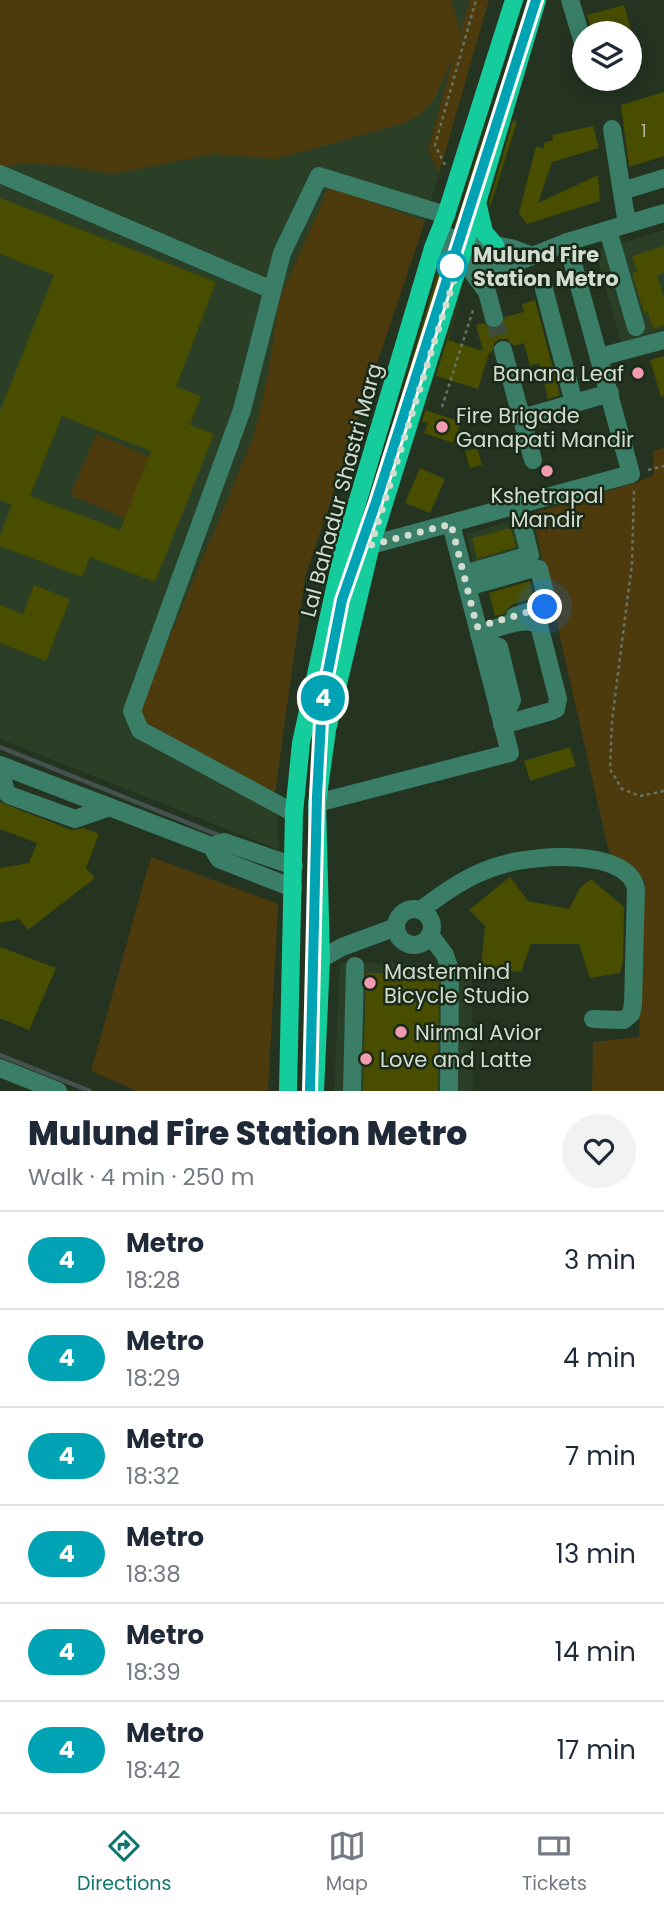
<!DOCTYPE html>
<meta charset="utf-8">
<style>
body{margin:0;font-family:Poppins,sans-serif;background:#f2f2f3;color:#1f2937;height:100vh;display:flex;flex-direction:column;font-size:26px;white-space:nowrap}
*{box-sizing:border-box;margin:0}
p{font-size:23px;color:#747a83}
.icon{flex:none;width:38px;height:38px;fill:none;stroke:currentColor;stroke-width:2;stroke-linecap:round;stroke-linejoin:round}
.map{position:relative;height:1091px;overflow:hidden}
.sheet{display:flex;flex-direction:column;background:#fff;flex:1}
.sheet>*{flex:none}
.badge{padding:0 14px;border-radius:23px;font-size:24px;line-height:46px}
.buttons{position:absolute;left:572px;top:21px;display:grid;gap:14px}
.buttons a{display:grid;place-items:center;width:70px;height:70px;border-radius:50%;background:#fff;box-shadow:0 4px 18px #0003;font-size:35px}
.you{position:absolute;width:35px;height:35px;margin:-18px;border:5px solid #fff;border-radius:50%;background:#1a73e8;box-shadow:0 0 0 10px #1a73e833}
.map>.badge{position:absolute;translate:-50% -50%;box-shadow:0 0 0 4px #fff}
.round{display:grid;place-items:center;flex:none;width:74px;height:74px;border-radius:37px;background:#f2f2f3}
.headline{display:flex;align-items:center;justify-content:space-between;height:119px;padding:0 28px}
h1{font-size:33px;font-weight:800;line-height:52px}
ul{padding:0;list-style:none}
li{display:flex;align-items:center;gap:21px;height:98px;padding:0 28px;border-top:2px solid #e0e1e3}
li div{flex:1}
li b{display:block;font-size:26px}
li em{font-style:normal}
li .badge{min-width:77px;font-weight:700;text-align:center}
.tab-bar{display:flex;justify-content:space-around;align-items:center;height:98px;border-top:2px solid #e0e1e3;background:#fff;font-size:19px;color:#747a83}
.tab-bar a{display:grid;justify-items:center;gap:4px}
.tab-bar .current{color:#0f766e}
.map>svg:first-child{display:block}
.built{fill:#2a3f26}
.green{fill:#4d3b0d}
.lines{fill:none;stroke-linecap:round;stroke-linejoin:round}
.stream{stroke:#44534f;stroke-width:4.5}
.building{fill:#484d00;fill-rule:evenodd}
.minor-tunnel{stroke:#3e4d3b;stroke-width:18;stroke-dasharray:18 9;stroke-linecap:butt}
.path{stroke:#657362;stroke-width:2.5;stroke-dasharray:3.5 3.5;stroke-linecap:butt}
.minor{stroke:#3a7e67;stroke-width:18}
.major{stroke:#15cc9d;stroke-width:18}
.line-casing{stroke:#fff;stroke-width:16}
.line{stroke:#00a3b4;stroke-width:10}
.walk{stroke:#d2dcd0;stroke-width:7;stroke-dasharray:0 12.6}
.stop-dot{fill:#fff;stroke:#00a3b4;stroke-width:3.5}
.poi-dot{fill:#f29aaf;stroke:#1a2a18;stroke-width:2.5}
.labels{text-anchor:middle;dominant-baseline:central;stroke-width:5;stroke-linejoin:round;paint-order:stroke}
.number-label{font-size:18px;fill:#b0b89c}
.stop-label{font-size:21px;font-weight:bold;fill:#d2dcd0;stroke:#1a2a18;text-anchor:start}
.poi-label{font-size:21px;fill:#d2dcd0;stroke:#1a2a18;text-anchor:start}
.street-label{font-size:21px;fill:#d2dcd0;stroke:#1a2a18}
</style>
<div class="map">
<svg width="664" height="1091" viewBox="0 0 664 1091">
<rect width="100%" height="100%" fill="#243421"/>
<g class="built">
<polygon points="0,0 470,0 428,150 439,173 425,221 305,577 275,793 279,850 0,739"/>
<polygon points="664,230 664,329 621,342 595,251"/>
<polygon points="531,515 543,564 476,577 467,534"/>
<polygon points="340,962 471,966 473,1091 334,1091"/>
</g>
<g class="green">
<path d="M 0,0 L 451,0 L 459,26 L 459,37 L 470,0 L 489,0 L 439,173 L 428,150 L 454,56 C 437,88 439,109 401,124 L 276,159 L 214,154 L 111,174 L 68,166 L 24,163 L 5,167 L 0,170 Z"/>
<polygon points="329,187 425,221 305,577 275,793 136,717 253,438 268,376 279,300"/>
<polygon points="96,434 153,458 127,519 70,495"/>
<polygon points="664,448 664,1091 592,1091 593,1042 639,1037 645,881 633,870 614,865 607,844 532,513 635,483 654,475 653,451"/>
<polygon points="151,857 278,904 268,1091 137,1091 91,1071"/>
</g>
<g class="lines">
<g class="stream">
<polyline points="0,747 223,837"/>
<polyline points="0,1055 90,1091"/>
</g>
</g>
<g class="building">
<polygon points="624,5 632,33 592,33 587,15"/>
<polygon points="664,92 664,156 629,167 621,105"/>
<polygon points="490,113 458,227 454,226 457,219"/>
<polygon points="513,120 517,122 490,207 489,203"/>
<polygon points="593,126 599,148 552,162 538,203 598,175 600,201 527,224 519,213 536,146 543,149 545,142 553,140 552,135"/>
<path d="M 0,198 L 216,282 L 176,387 L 201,396 L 190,425 L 214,434 L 155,582 L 90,557 L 82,577 L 0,546 L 0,535 L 12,505 L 0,500 L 0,411 L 54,275 L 0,254 ZM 62,416 L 151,451 L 120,530 L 30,496 Z"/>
<polygon points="664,246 664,273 657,275 664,299 664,325 653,329 648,312 644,313 632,273 637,272 632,256"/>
<polygon points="441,262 447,264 400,415 396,413"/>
<polygon points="465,282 448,340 483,351 476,325 484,323 490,329 498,329 502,325 505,317 524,312 522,304 535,300 560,395 548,399 539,363 530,366 524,343 514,346 507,339 499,339 494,343 492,352 489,353 478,389 436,376 425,410 461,422 453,443 424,433 428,423 422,421"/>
<polygon points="664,356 664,396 661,397 650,360"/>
<polygon points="477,448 482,465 470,468 465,451"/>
<polygon points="420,468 445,479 430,513 405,503"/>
<polygon points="511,528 516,547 477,559 472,538"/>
<polygon points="530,581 534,598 511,605 504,614 495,616 489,593"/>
<polygon points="34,585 70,599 46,661 0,643 0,605 23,614"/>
<polygon points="570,747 576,766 530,781 524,761"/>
<polygon points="0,802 71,830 84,828 99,834 86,868 95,878 28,930 19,919 0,923 0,868 29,863 37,843 0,829"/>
<polygon points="510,877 528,901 569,909 580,888 591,879 624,907 623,961 620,973 590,978 579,944 531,944 521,972 481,968 485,926 469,910"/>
<polygon points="0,947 56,968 29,1030 0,1018"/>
<polygon points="366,973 439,973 438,1091 363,1091"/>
</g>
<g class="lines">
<polyline class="minor-tunnel" points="494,318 503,350"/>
<g class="path">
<polyline points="445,165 435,145 476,0"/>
<polyline points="442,407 474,307"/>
<polyline points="648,470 664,466"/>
<polyline points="634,491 632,563 612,721 610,769 622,789 640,796 664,791"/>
</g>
<g class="minor">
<polyline points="570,0 584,46"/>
<polyline points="612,129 627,224"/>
<polyline points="0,174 272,290"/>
<polyline points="622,191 664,178"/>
<polyline points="608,230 636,327"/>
<polyline points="438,235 511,248 530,255"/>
<polyline points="433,248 461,257 507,266 567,242 664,213"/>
<polyline points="461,257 487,292 494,318"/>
<polyline points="544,289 574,403"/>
<polyline points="503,350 533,460"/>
<polyline points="600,357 664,340"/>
<polyline points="522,418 610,393"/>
<polyline points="344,547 371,545 631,474 567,242"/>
<polyline points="464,574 530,555 517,506"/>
<polyline points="467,587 534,568 539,569 548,605 515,616"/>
<path d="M 479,634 C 495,629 525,615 539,625 L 558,699 L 556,709 L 552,711 L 502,725"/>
<polyline points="483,648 494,645 499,647 512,700 510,705 498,709"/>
<polyline points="0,765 211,846 219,859 293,888"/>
<polyline points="0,768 6,792 9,795 75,819 110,807"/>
<polyline points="317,803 510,753 451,524"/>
<polyline points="294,813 140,730 132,711 242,410 282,253 319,176 446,215"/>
<polyline points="211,846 224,842 294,866"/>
<circle cx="414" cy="927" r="18"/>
<path d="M 421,910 C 447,890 473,872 505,864 C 535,855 629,848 636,889 L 633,1004 L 631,1014 L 624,1020 L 593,1019"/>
<polyline points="430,935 445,955 450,970 449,1091"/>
<polyline points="321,959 342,947 396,927"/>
<polyline points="0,1068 58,1091"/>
<polyline points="352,1091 355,966"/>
</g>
<g class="major">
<polyline points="478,206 484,232 495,245"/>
<polyline points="288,1091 294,813 301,743 344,547 433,248 446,215 514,0"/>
<polyline points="315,1091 321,959 317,803 327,730 371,545 461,257 537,0"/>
</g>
</g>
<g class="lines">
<defs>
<polyline id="line" points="310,1091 317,796 322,702 342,600 376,502 536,0"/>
</defs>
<use href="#line" class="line-casing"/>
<use href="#line" class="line"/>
<polyline class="walk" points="452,266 461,257 371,545 451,524 477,627 545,607"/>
</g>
<circle class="stop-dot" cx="452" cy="266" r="14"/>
<g class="poi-dot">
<circle cx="638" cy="373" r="7"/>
<circle cx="442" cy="427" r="7"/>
<circle cx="547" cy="471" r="7"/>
<circle cx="370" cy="983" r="7"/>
<circle cx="401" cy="1032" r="7"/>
<circle cx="366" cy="1059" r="7"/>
</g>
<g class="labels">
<g class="number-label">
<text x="644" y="130">1</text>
</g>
<g class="stop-label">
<text x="473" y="254">Mulund Fire<tspan x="473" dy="24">Station Metro</tspan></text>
</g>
<g class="poi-label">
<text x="624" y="373" text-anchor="end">Banana Leaf</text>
<text x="456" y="415">Fire Brigade<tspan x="456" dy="24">Ganapati Mandir</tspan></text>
<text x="547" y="495" text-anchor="middle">Kshetrapal<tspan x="547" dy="24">Mandir</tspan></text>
<text x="384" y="971">Mastermind<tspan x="384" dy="24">Bicycle Studio</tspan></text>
<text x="415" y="1032">Nirmal Avior</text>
<text x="380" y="1059">Love and Latte</text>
</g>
<g class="street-label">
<text transform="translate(341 490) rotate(-75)">Lal Bahadur Shastri Marg</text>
</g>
</g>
</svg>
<div class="buttons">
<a><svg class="icon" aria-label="layers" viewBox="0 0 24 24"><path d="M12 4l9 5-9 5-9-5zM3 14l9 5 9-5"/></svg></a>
</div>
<div class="you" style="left:545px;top:607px"></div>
<b class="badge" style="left:323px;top:698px;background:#00a3b4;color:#fff">4</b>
</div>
<section class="sheet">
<div class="headline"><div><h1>Mulund Fire Station Metro</h1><p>Walk · 4 min · 250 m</p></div><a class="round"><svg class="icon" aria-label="heart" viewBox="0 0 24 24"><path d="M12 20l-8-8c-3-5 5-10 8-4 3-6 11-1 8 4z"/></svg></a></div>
<ul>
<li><span class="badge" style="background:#00a3b4;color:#fff">4</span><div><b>Metro</b><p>18:28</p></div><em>3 min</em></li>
<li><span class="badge" style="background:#00a3b4;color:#fff">4</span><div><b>Metro</b><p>18:29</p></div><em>4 min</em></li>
<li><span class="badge" style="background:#00a3b4;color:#fff">4</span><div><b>Metro</b><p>18:32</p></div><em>7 min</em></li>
<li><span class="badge" style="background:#00a3b4;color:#fff">4</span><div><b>Metro</b><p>18:38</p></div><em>13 min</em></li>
<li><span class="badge" style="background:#00a3b4;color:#fff">4</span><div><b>Metro</b><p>18:39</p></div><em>14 min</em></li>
<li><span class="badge" style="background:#00a3b4;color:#fff">4</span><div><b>Metro</b><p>18:42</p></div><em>17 min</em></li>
</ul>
</section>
<nav class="tab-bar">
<a class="current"><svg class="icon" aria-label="directions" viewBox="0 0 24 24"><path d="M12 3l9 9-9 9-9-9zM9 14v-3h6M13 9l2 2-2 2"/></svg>Directions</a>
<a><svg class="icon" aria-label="map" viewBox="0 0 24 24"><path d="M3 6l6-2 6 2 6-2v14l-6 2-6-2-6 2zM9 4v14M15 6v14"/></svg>Map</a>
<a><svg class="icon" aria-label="tickets" viewBox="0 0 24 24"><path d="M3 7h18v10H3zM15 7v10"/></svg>Tickets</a>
</nav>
